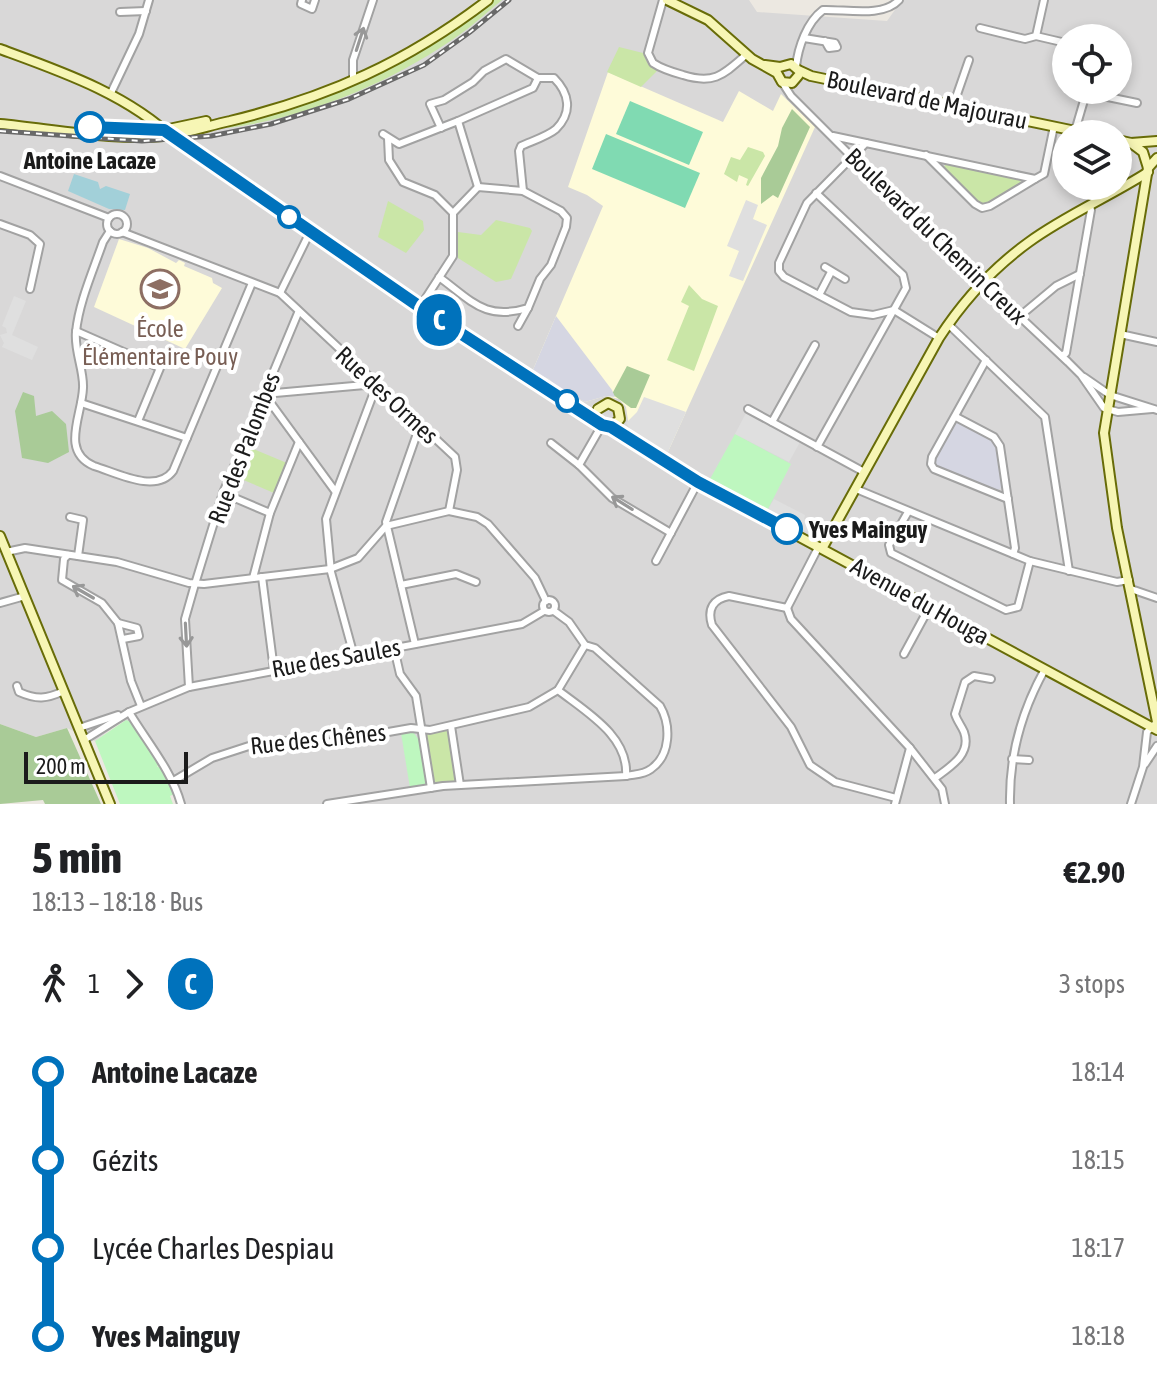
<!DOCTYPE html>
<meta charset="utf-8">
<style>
body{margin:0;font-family:"Asap Condensed",sans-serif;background:#f6f6f6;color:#202124;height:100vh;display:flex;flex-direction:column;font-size:30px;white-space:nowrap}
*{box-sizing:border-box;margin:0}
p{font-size:26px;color:#757577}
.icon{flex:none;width:44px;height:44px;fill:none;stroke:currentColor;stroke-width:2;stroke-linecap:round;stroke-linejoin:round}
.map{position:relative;height:804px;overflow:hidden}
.details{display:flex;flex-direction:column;background:#fff;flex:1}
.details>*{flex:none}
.badge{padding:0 16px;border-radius:26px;font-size:28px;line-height:52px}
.controls{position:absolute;left:1052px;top:24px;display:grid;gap:16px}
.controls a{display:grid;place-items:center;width:80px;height:80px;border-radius:50%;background:#fff;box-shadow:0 4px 12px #0003;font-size:40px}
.scale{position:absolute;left:24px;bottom:20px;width:164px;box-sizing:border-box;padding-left:8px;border:4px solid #1b1b1b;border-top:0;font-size:22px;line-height:28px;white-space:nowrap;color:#1b1b1b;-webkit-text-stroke:6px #fff;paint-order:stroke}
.map>.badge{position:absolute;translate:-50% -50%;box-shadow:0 0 0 4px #fff}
.legs{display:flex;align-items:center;gap:12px;height:88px;padding:0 32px;font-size:26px}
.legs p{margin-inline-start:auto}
.overview{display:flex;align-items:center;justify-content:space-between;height:136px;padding:0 32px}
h1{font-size:44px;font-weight:800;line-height:60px}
ul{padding:0 32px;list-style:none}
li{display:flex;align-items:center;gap:28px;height:88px;font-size:30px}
li i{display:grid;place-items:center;width:12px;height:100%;margin:0 10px;background:currentColor}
li i::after{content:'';width:20px;height:20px;margin:-10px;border:6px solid;border-radius:50%;background:#fff}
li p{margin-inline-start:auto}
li:first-child i{background:linear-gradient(#0000 50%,currentColor 0)}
li:last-child i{background:linear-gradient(currentColor 50%,#0000 0)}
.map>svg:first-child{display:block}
.residential{fill:#d9d8d8;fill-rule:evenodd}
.education{fill:#fefbd9}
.grass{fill:#cae6a7}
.forest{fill:#a9cb97}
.park{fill:#bef7bf}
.pitch{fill:#80dab2}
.parking{fill:#dfdfdf}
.plaza{fill:#d5d6e2}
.water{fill:#a2d0d9}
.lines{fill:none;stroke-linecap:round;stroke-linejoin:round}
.street-casing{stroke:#a2a2a2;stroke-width:10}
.secondary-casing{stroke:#686c08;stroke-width:12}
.street{stroke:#fff;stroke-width:6}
.secondary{stroke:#f7f6b5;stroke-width:8}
.rail-casing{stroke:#696969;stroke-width:5}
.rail{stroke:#fff;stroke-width:2;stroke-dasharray:6;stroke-linecap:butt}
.oneway{stroke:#989898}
.line-1-casing{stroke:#fff;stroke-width:18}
.line-1{stroke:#0072bc;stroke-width:12}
.stop-1-dot{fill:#fff;stroke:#0072bc;stroke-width:4}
.labels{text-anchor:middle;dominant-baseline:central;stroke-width:8;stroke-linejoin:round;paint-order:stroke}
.street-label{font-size:24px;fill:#1b1b1b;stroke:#fff}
.stop-label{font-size:24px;font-weight:bold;fill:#1b1b1b;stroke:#fff}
.education-label{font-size:24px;fill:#785e54;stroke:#fff}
</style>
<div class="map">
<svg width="1157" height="804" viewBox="0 0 1157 804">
<rect width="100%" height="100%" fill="#ece8e1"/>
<path class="residential" d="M 0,0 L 749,0 L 757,12 L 887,21 L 902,0 L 1157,0 L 1157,804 L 178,804 L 159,763 L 129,721 L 122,721 L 95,741 L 67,728 L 36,737 L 0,724 ZM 1066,38 L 1118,38 L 1118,90 L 1066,90 ZM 1066,134 L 1118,134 L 1118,186 L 1066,186 Z"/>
<g class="education">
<polygon points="608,72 723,122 739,91 773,111 781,94 815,127 667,454 629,427 626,407 619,399 606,396 585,402 555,386 549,379 532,372 603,206 587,195 568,187"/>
<polygon points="119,239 148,248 176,263 179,260 185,263 184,266 212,278 213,283 222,288 185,349 94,307"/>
</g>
<g class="grass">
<path d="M 493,0 L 502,0 C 485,14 468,30 449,42 C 385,85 305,118 228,128 L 229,124 C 335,98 407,66 493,0 Z"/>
<polygon points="619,47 643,53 648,64 657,71 641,87 607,72"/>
<polygon points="748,147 763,152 765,156 748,186 746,185 748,179 739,175 737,182 724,174 731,157 740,160"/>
<polygon points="946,163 1017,178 1022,183 988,204 978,202 943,169"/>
<polygon points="388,201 423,221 424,230 406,253 378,237"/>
<polygon points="496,220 530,228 532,231 511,279 496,282 458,258 458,232 481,235"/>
<polygon points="689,285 702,299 718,306 694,371 667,360 689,306 681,302"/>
<polygon points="246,446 287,463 274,493 234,476"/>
<polygon points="448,729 456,782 438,784 433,780 425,735"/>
</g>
<g class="forest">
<polygon points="792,109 810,127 778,198 773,195 761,204 761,178 778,146 782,128"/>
<polygon points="627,366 650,375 636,408 631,408 612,394"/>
<polygon points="23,392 34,396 36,416 52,411 66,424 69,452 48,463 22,458 15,411"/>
<polygon points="0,724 36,737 67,728 101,804 45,804 43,800 0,804"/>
</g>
<g class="park">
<polygon points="735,434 791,464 767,511 710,479"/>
<polygon points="126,720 131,722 159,763 157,767 160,766 174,794 170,796 173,804 120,804 95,741"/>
<polygon points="413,732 419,740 427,782 423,787 410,788 401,733"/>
</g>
<g class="pitch">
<polygon points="630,101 703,132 689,165 616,134"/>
<polygon points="606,134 700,173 685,208 592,169"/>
</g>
<g class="parking">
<polygon points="746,200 758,205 753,219 767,225 743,281 729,276 739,251 727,246"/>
<polygon points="14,296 26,301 12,335 38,347 32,360 2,347 4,343 0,335 7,333 6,328 2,326"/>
<polygon points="644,397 686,412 667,454 632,431 626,423 637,412"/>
<polygon points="746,413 800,442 789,462 735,434"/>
<polygon points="774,499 805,515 804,519 813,524 812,527 819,531 815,536 767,511"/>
</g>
<g class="plaza">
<polygon points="556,316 612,390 615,397 606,396 585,402 555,386 549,379 532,372"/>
<polygon points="959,421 989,437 997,446 1003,486 996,492 936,465 934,461 957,422"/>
</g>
<polygon class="water" points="74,174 98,182 100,189 106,186 130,194 125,210 109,209 68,191"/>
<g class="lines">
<defs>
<g id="street">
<polyline points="302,0 301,4 312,9 315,0"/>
<path d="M 663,0 L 648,53 L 653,63 C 662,69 672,72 683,75 C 715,85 724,74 747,54"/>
<polyline points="120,12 146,11"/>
<polyline points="980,28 1025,39 1036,36 1044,0"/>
<polyline points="1036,36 1066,43"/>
<polyline points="804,38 835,43 837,47 829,48 825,41"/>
<polyline points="1118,50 1119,50"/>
<path d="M 796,67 C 798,47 807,22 823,10 C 845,9 883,18 899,0"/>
<polyline points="353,78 353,60 373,0"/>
<polyline points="782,82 791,96 887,192 1068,362 1081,375 1104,408 1118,412 1152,409"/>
<polyline points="110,95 139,34 149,0"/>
<polyline points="1085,98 1103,96 1137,103"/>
<polyline points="953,106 969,60"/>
<path d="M 441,128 L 430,104 L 444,100 L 473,82 L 484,71 L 506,59 L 538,78 L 554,78 C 569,93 573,112 556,129 C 548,136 532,141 521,146 L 519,151 L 523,191"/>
<polyline points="1075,131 1087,90"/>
<polyline points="383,134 399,144 458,121"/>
<polyline points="833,136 866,143"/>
<polyline points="388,138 389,160 403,182 435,195 453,213"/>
<polyline points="926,155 975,204 982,208 990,206 1035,179"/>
<polyline points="0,176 109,218"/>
<polyline points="478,187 458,121 533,88 538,78"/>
<polyline points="816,193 903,275 906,288 817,447"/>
<circle cx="117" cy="224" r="10"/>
<polyline points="0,224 30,235 40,244 30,289"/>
<path d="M 110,231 L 103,242 C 93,271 79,302 76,332 C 74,351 84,370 83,388 C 82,416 60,451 94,466 C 117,473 156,494 173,471 L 252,283"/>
<polyline points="122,232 280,293 455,457 457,470 449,511"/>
<polyline points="825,267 845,279"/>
<polyline points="280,293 310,232"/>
<polyline points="819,295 831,272"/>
<path d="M 420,307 L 453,256 L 453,213 L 478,187 L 523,191 L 561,211 L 567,218 L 566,227 L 551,265 L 540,279 L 528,308 C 485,321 472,301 439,277"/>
<polyline points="1020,316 1056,286 1080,274"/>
<polyline points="948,324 1045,417 1069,571"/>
<polyline points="518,326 528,308"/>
<polyline points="76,331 160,368 138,421"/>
<polyline points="1120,334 1157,342"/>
<polyline points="939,338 894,310 873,315 851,312 784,277 779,271 779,263 807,203 866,143 1035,179 1044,174 1054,126"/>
<polyline points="1062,356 1066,353 1091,210 1090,206"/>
<polyline points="986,360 932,457 931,464 934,469 1008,499"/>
<polyline points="1084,377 1110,395 1157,410"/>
<polyline points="264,394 335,491"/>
<polyline points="264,394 376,384"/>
<polyline points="81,403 187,438"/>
<polyline points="748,409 864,472"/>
<polyline points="956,417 994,437 1000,446 1015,548 1013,554"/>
<polyline points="772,422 815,345"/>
<polyline points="551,443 579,465 612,498 671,533"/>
<polyline points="579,465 602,425"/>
<polyline points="856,489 1030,561 1117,582 1129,580"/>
<polyline points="223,493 270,513"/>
<polyline points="908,512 889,545 891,553 1006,610 1018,607 1030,561"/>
<polyline points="70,517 83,520 78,556"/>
<path d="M 819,546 L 787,608 L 729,596 C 713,599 707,609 712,625 L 791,727 L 810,765 L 835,782 L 896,798"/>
<polyline points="6,552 25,548 117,562 189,583 204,584 330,569 358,558 386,526 449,511 477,517 488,524 535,578 546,601"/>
<polyline points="68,555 64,559 62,580 102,603 118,623 131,681 141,706"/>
<polyline points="656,561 698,482"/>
<polyline points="262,577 274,670"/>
<polyline points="253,578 270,513 299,442"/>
<polyline points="401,585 456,574 476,582"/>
<polyline points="1131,589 1157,598"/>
<circle cx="549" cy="606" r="6"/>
<polyline points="0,603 25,596"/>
<polyline points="787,608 791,619 910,748 895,804"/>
<polyline points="118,623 137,628 139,636 123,639"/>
<polyline points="415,644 386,522 420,425"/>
<polyline points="394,648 400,674 416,696 431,788"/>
<polyline points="904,654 930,606"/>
<polyline points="354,656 331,572 326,519 377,384"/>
<path d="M 17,686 L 19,692 C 37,700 46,699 64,691"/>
<polyline points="189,687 185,619 195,584 223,493 298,313"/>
<path d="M 558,690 C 586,712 629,736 626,776"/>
<path d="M 129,712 C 147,742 172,771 181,804"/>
<polyline points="451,726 460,785"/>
<polyline points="79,728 118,715"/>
<polyline points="84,740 129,712 189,687 522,624 544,611"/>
<polyline points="910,748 942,789 945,804"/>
<polyline points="1012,759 1029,760"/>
<polyline points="1145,764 1157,746"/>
<path d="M 935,778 C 950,767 972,754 964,732 C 961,725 957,721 955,714 L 965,682 L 974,676 L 991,679"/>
<polyline points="175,780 212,758 255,744 283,741 326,743 411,728 430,730 529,707 558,690 585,645"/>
<path d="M 327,804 L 443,786 L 626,776 C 635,774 643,775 651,769 C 671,755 671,725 660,706 L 595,648 L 585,645 L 569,622 L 554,611"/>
<path d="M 1010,804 C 1009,755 1021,712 1045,669"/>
<polyline points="1131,804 1143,767 1147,732 1154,725"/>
</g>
<g id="secondary">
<polyline points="667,0 708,20 752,59 777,73 782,82 792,83 798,76"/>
<path d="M 0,49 C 60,71 128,94 175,140 L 420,307 L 602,425 L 611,427 L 698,482 L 1157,730"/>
<polyline points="765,65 780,67 791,64 798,70 811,76 1090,134"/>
<path d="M 0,124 C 54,129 118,142 171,135 C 191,132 211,125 230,121 C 329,97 407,62 488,0"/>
<polyline points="81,126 164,130 206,121"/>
<polyline points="1118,140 1131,143 1157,141"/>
<polyline points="1131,143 1143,152 1148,168 1104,433 1117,528 1157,722"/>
<polyline points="1148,168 1157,158"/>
<polyline points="598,409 608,403 618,408 620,419 611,427"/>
<polyline points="0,536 110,804"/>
<path d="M 823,547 L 939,338 C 963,301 993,268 1029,242 C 1066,215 1109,197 1148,172"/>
</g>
</defs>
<use href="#street" class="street-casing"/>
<use href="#secondary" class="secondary-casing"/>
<use href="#street" class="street"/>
<use href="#secondary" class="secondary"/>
<defs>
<polyline id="rail" points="0,131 142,141 211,136 271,124 349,99 424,65 470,32 509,0"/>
</defs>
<use href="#rail" class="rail-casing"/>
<use href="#rail" class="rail"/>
</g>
<defs><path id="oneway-shaft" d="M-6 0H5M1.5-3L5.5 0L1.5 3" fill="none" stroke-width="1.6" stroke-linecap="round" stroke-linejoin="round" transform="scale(2)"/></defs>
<g class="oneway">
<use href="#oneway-shaft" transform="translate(360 39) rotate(-72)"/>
<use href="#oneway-shaft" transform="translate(622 503) rotate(-148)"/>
<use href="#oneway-shaft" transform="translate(83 592) rotate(-150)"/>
<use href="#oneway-shaft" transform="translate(186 635) rotate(87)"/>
</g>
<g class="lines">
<defs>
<polyline id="line-1" points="90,127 164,130 420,307 602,425 611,427 698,482 787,529"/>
</defs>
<use href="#line-1" class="line-1-casing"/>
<use href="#line-1" class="line-1"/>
</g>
<defs>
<symbol id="school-ring" viewBox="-11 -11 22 22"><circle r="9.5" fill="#fff" stroke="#8d6e63" stroke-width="1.5"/><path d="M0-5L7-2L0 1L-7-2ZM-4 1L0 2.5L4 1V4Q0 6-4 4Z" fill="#8d6e63"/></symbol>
</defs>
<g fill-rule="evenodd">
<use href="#school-ring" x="138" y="267" width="44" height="44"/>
</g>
<g class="stop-1-dot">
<circle cx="90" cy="127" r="14"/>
<circle cx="289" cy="217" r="10"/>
<circle cx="567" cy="401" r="10"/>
<circle cx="787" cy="529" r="14"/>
</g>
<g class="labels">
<g class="street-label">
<text transform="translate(927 100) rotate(12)">Boulevard de Majourau</text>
<text transform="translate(936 236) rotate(44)">Boulevard du Chemin Creux</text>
<text transform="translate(387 395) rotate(43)">Rue des Ormes</text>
<text transform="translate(244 448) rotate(-69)">Rue des Palombes</text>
<text transform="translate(920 601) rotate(29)">Avenue du Houga</text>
<text transform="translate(336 658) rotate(-10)">Rue des Saules</text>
<text transform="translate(318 739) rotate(-6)">Rue des Chênes</text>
</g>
<g class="stop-label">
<text x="90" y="160">Antoine Lacaze</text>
<text x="809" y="529" text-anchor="start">Yves Mainguy</text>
</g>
<g class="education-label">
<text x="160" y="328">École<tspan x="160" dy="28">Élémentaire Pouy</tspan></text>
</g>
</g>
</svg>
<div class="controls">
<a><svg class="icon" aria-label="locate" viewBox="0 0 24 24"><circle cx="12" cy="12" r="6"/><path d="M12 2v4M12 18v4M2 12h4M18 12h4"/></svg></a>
<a><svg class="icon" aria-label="layers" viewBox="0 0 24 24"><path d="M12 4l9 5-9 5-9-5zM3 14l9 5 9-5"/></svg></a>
</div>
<div class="scale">200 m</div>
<b class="badge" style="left:439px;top:320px;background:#0072bc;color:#fff">C</b>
</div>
<section class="details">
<div class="overview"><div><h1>5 min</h1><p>18:13 – 18:18 · Bus</p></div><b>€2.90</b></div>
<div class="legs"><svg class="icon" aria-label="walk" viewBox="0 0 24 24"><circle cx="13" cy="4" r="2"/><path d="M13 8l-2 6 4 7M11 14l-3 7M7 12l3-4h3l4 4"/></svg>1<svg class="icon" aria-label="forward" viewBox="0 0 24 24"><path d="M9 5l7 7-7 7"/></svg><b class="badge" style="background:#0072bc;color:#fff">C</b><p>3 stops</p></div>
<ul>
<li><i style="color:#0072bc"></i><b>Antoine Lacaze</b><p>18:14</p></li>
<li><i style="color:#0072bc"></i><span>Gézits</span><p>18:15</p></li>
<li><i style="color:#0072bc"></i><span>Lycée Charles Despiau</span><p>18:17</p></li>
<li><i style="color:#0072bc"></i><b>Yves Mainguy</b><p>18:18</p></li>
</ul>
</section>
